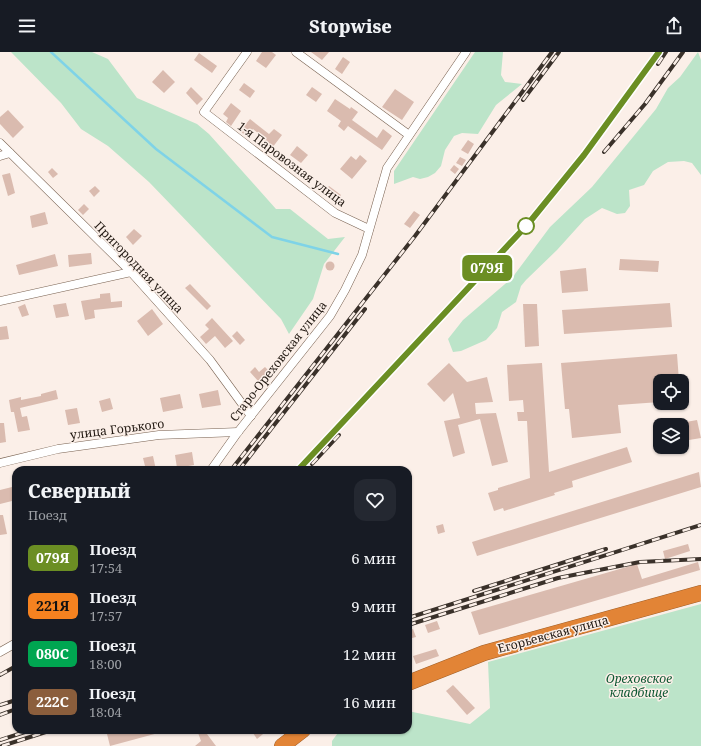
<!DOCTYPE html>
<html lang="ru">
<meta charset="utf-8">
<style>
body{margin:0;font-family:"Noto Serif",serif;background:#242831;color:#f1f3f6;height:100vh;display:flex;flex-direction:column;font-size:15px;white-space:nowrap}
*{box-sizing:border-box;margin:0}
p{font-size:13px;color:#9ea1a6}
.icon{flex:none;width:22px;height:22px;fill:none;stroke:currentColor;stroke-width:2;stroke-linecap:round;stroke-linejoin:round}
.map{position:relative;flex:1;overflow:hidden}
.sheet{position:absolute;left:12px;top:414px;width:400px;height:268px;display:flex;flex-direction:column;background:#171b24;border-radius:12px;box-shadow:0 1px 3px #0004}
.sheet>*{flex:none}
.badge{padding:0 8px;border-radius:6px;font-size:14px;line-height:26px}
.buttons{position:absolute;left:653px;top:322px;display:grid;gap:8px}
.buttons a{display:grid;place-items:center;width:36px;height:36px;border-radius:8px;background:#171b24;box-shadow:0 1px 3px #0004;font-size:20px}
.map>.badge{position:absolute;translate:-50% -50%;box-shadow:0 0 0 2px #fff}
.round{display:grid;place-items:center;flex:none;width:42px;height:42px;border-radius:12px;background:#242831}
.headline{display:flex;align-items:center;justify-content:space-between;height:68px;padding:0 16px}
h1{font-size:19px;font-weight:800;line-height:30px}
ul{padding:0;list-style:none}
li{display:flex;align-items:center;gap:12px;height:48px;padding:0 16px}
li div{flex:1}
li b{display:block;font-size:15px}
li em{font-style:normal}
li .badge{min-width:44px;font-weight:700;text-align:center}
header{display:flex;justify-content:space-between;align-items:center;height:52px;padding:0 16px;background:#171b24;font-size:18px;font-weight:800}
.map>svg:first-child{display:block}
.green{fill:#bce4c9}
.lines{fill:none;stroke-linecap:round;stroke-linejoin:round}
.stream{stroke:#7fd3e7;stroke-width:2.5}
.building{fill:#dabbaf}
.street-casing{stroke:#796251;stroke-width:9}
.highway-casing{stroke:#9f5f29;stroke-width:16}
.street{stroke:#fff;stroke-width:8}
.highway{stroke:#e28436;stroke-width:15}
.rail-casing{stroke:#3a312a;stroke-width:4}
.rail{stroke:#fbefe8;stroke-width:2.5;stroke-dasharray:8;stroke-linecap:butt}
.line-casing{stroke:#fff;stroke-width:9}
.line{stroke:#6b8e23;stroke-width:6}
.stop-dot{fill:#fff;stroke:#6b8e23;stroke-width:2}
.labels{text-anchor:middle;dominant-baseline:central;stroke-width:3;stroke-linejoin:round;paint-order:stroke}
.street-label{font-size:12px;fill:#221912;stroke:#fbefe8}
.park-label{font-size:12px;font-style:italic;fill:#0d5732;stroke:#fbefe8}
</style>
<header><svg class="icon" aria-label="menu" viewBox="0 0 24 24"><path d="M4 6h16M4 12h16M4 18h16"/></svg>Stopwise<svg class="icon" aria-label="share" viewBox="0 0 24 24"><path d="M12 15V3M7 8l5-5 5 5M5 13v7h14v-7"/></svg></header>
<div class="map">
<svg width="701" height="694" viewBox="0 0 701 694">
<rect width="100%" height="100%" fill="#fbefe8"/>
<g class="green">
<polygon points="11,0 92,0 108,7 137,46 197,72 209,82 276,157 290,157 328,187 345,185 324,212 313,247 289,282 281,267 149,130 108,94 81,77 61,51"/>
<polygon points="475,0 503,0 501,23 505,30 522,32 496,53 478,82 462,81 454,84 445,98 441,114 435,121 428,125 420,127 413,125 394,132 394,119"/>
<polygon points="698,0 701,8 701,123 692,111 684,109 668,110 653,119 644,133 629,138 630,154 625,161 617,162 602,156 585,167 557,198 526,228 521,234 516,250 502,260 497,276 486,288 461,299 453,300 448,287 463,268 512,226 550,175 592,135 656,57 668,36 680,25"/>
<polygon points="701,552 701,694 332,694 332,689 340,678 408,678 408,659 470,672 490,656 488,610"/>
</g>
<g class="lines">
<polyline class="stream" points="51,0 156,97 272,185 338,202"/>
</g>
<g class="building">
<polygon points="262,0 272,0 276,3 266,16 256,9"/>
<polygon points="311,0 329,0 322,8"/>
<polygon points="199,1 217,14 212,21 194,8"/>
<polygon points="343,5 350,10 342,22 335,17"/>
<polygon points="163,18 175,30 164,41 152,30"/>
<polygon points="244,31 255,39 250,46 239,38"/>
<polygon points="191,35 203,47 197,53 186,41"/>
<polygon points="312,35 322,42 316,50 306,43"/>
<polygon points="395,37 414,50 402,68 382,55"/>
<polygon points="335,47 350,57 351,55 358,60 352,68 377,86 383,77 392,84 382,98 348,74 344,79 338,74 341,69 327,59"/>
<polygon points="231,51 241,59 231,74 226,70 228,66 223,62"/>
<polygon points="8,58 24,75 13,86 0,72 0,65"/>
<polygon points="250,67 269,82 274,77 282,83 272,96 264,89 265,87 253,77 247,85 240,79"/>
<polygon points="468,88 474,92 468,102 461,98"/>
<polygon points="297,94 308,103 301,111 290,103"/>
<polygon points="360,103 367,109 352,127 340,117 351,104 356,108"/>
<polygon points="460,105 466,108 462,114 456,111"/>
<polygon points="454,113 459,117 455,122 450,118"/>
<polygon points="52,116 58,122 53,126 48,120"/>
<polygon points="10,121 15,141 8,144 2,123"/>
<polygon points="95,134 100,139 94,145 89,139"/>
<polygon points="329,134 341,143 335,151 323,142"/>
<polygon points="84,152 89,157 83,163 78,158"/>
<polygon points="414,159 420,163 410,176 404,172"/>
<polygon points="45,160 48,172 32,176 30,164"/>
<polygon points="134,177 142,184 133,193 126,185"/>
<polygon points="91,201 92,212 69,215 68,203"/>
<polygon points="55,202 58,214 19,223 16,213"/>
<polygon points="620,207 659,209 658,220 619,218"/>
<circle cx="330" cy="214" r="4.5"/>
<polygon points="586,216 588,239 562,241 560,219"/>
<polygon points="190,232 211,254 207,258 185,236"/>
<polygon points="110,241 111,250 122,249 122,255 94,258 95,266 85,268 81,249 100,246 100,242"/>
<polygon points="66,251 69,264 56,266 53,253"/>
<polygon points="670,251 672,275 564,282 562,258"/>
<polygon points="25,252 29,263 22,265 18,255"/>
<polygon points="523,252 537,252 539,294 525,295"/>
<polygon points="152,257 163,272 148,284 137,269"/>
<polygon points="212,266 233,289 225,296 215,284 206,292 200,285 209,277 205,273"/>
<polygon points="7,274 9,287 0,288 0,275"/>
<polygon points="237,279 245,288 240,293 232,284"/>
<polygon points="677,302 679,329 660,329 660,350 618,353 621,381 572,386 569,357 565,357 561,311"/>
<polygon points="449,311 467,330 487,325 493,350 475,351 476,362 496,361 508,410 492,414 480,367 458,373 465,401 453,405 444,369 460,366 453,341 444,350 427,332"/>
<polygon points="542,311 549,420 627,395 632,410 572,429 573,435 554,441 555,443 504,459 503,456 494,459 488,441 498,438 498,436 530,426 527,369 518,369 517,360 524,360 523,348 509,349 507,313"/>
<polygon points="255,315 259,320 265,315 270,320 259,330 250,320"/>
<polygon points="56,338 58,347 20,356 22,365 27,364 30,378 18,380 14,360 11,360 9,348 21,345 21,348 41,344 41,342"/>
<polygon points="218,338 221,353 202,356 199,342"/>
<polygon points="180,342 183,356 163,360 160,346"/>
<polygon points="110,346 113,357 102,360 99,349"/>
<polygon points="77,356 80,371 68,373 65,358"/>
<polygon points="697,368 701,386 689,388 686,370"/>
<polygon points="0,371 4,371 6,390 0,391"/>
<polygon points="192,400 194,413 177,416 175,403"/>
<polygon points="153,404 156,418 146,418 143,406"/>
<polygon points="699,420 701,435 477,504 472,490"/>
<polygon points="16,434 16,448 0,452 0,438"/>
<polygon points="0,463 3,463 7,482 0,483"/>
<polygon points="443,472 445,480 438,482 436,474"/>
<polygon points="688,492 690,499 665,507 663,499"/>
<polygon points="698,510 700,518 479,583 471,560 637,512 642,527"/>
<polygon points="437,569 440,577 428,581 425,573"/>
<polygon points="413,577 416,585 408,587 408,579"/>
<polygon points="436,597 439,604 416,612 413,604"/>
<polygon points="453,633 475,656 467,663 446,639"/>
<polygon points="106,678 162,678 162,680 110,694"/>
<polygon points="197,678 217,678 207,682 216,694 195,694 201,689"/>
<polygon points="251,678 268,678 257,687"/>
</g>
<g class="lines">
<defs>
<g id="street">
<polyline points="247,0 204,60 335,161 369,177"/>
<polyline points="296,0 409,83"/>
<polyline points="0,91 131,220 210,308 251,364"/>
<polyline points="0,104 10,101"/>
<polyline points="0,249 131,220"/>
<polyline points="0,411 58,397 159,383 238,380"/>
<polyline points="211,418 238,380 330,264 345,238 362,203 387,116 466,0"/>
<polyline points="0,600 16,591"/>
</g>
<g id="highway">
<polyline points="408,631 484,601 701,541"/>
<polyline points="282,694 303,678"/>
</g>
</defs>
<use href="#street" class="street-casing"/>
<use href="#highway" class="highway-casing"/>
<use href="#street" class="street"/>
<use href="#highway" class="highway"/>
<defs>
<g id="rail">
<polyline points="658,12 666,0"/>
<polyline points="523,48 559,0"/>
<polyline points="604,100 645,52 683,0"/>
<polyline points="312,412 339,383"/>
<polyline points="231,418 415,184 552,0"/>
<polyline points="239,418 365,257"/>
<polyline points="298,418 528,172 584,103 659,0"/>
<polyline points="474,539 606,497"/>
<polyline points="408,566 701,473"/>
<polyline points="408,573 558,526 640,510 701,507"/>
<polyline points="0,623 16,614"/>
<polyline points="0,653 16,648"/>
<polyline points="0,663 16,657"/>
<polyline points="0,688 31,678"/>
<polyline points="2,694 52,678"/>
</g>
</defs>
<use href="#rail" class="rail-casing"/>
<use href="#rail" class="rail"/>
</g>
<g class="lines">
<defs>
<polyline id="line" points="298,418 528,172 584,103 659,0"/>
</defs>
<use href="#line" class="line-casing"/>
<use href="#line" class="line"/>
</g>
<circle class="stop-dot" cx="526" cy="174" r="8"/>
<g class="labels">
<g class="street-label">
<text transform="translate(292 112) rotate(37)">1-я Паровозная улица</text>
<text transform="translate(139 215) rotate(46)">Пригородная улица</text>
<text transform="translate(278 309) rotate(-52)">Старо-Ореховская улица</text>
<text transform="translate(117 377) rotate(-7)">улица Горького</text>
<text transform="translate(553 582) rotate(-15)">Егорьевская улица</text>
</g>
<g class="park-label">
<text x="639" y="626">Ореховское<tspan x="639" dy="14">кладбище</tspan></text>
</g>
</g>
</svg>
<div class="buttons">
<a><svg class="icon" aria-label="locate" viewBox="0 0 24 24"><circle cx="12" cy="12" r="6"/><path d="M12 2v4M12 18v4M2 12h4M18 12h4"/></svg></a>
<a><svg class="icon" aria-label="layers" viewBox="0 0 24 24"><path d="M12 4l9 5-9 5-9-5zM3 14l9 5 9-5"/></svg></a>
</div>
<b class="badge" style="left:487px;top:216px;background:#6b8e23;color:#fff">079Я</b>
<section class="sheet">
<div class="headline"><div><h1>Северный</h1><p>Поезд</p></div><a class="round"><svg class="icon" aria-label="heart" viewBox="0 0 24 24"><path d="M12 20l-8-8c-3-5 5-10 8-4 3-6 11-1 8 4z"/></svg></a></div>
<ul>
<li><span class="badge" style="background:#6b8e23;color:#fff">079Я</span><div><b>Поезд</b><p>17:54</p></div><em>6 мин</em></li>
<li><span class="badge" style="background:#f58220;color:#111">221Я</span><div><b>Поезд</b><p>17:57</p></div><em>9 мин</em></li>
<li><span class="badge" style="background:#00a651;color:#fff">080С</span><div><b>Поезд</b><p>18:00</p></div><em>12 мин</em></li>
<li><span class="badge" style="background:#8b5e3c;color:#fff">222С</span><div><b>Поезд</b><p>18:04</p></div><em>16 мин</em></li>
</ul>
</section>
</div>
